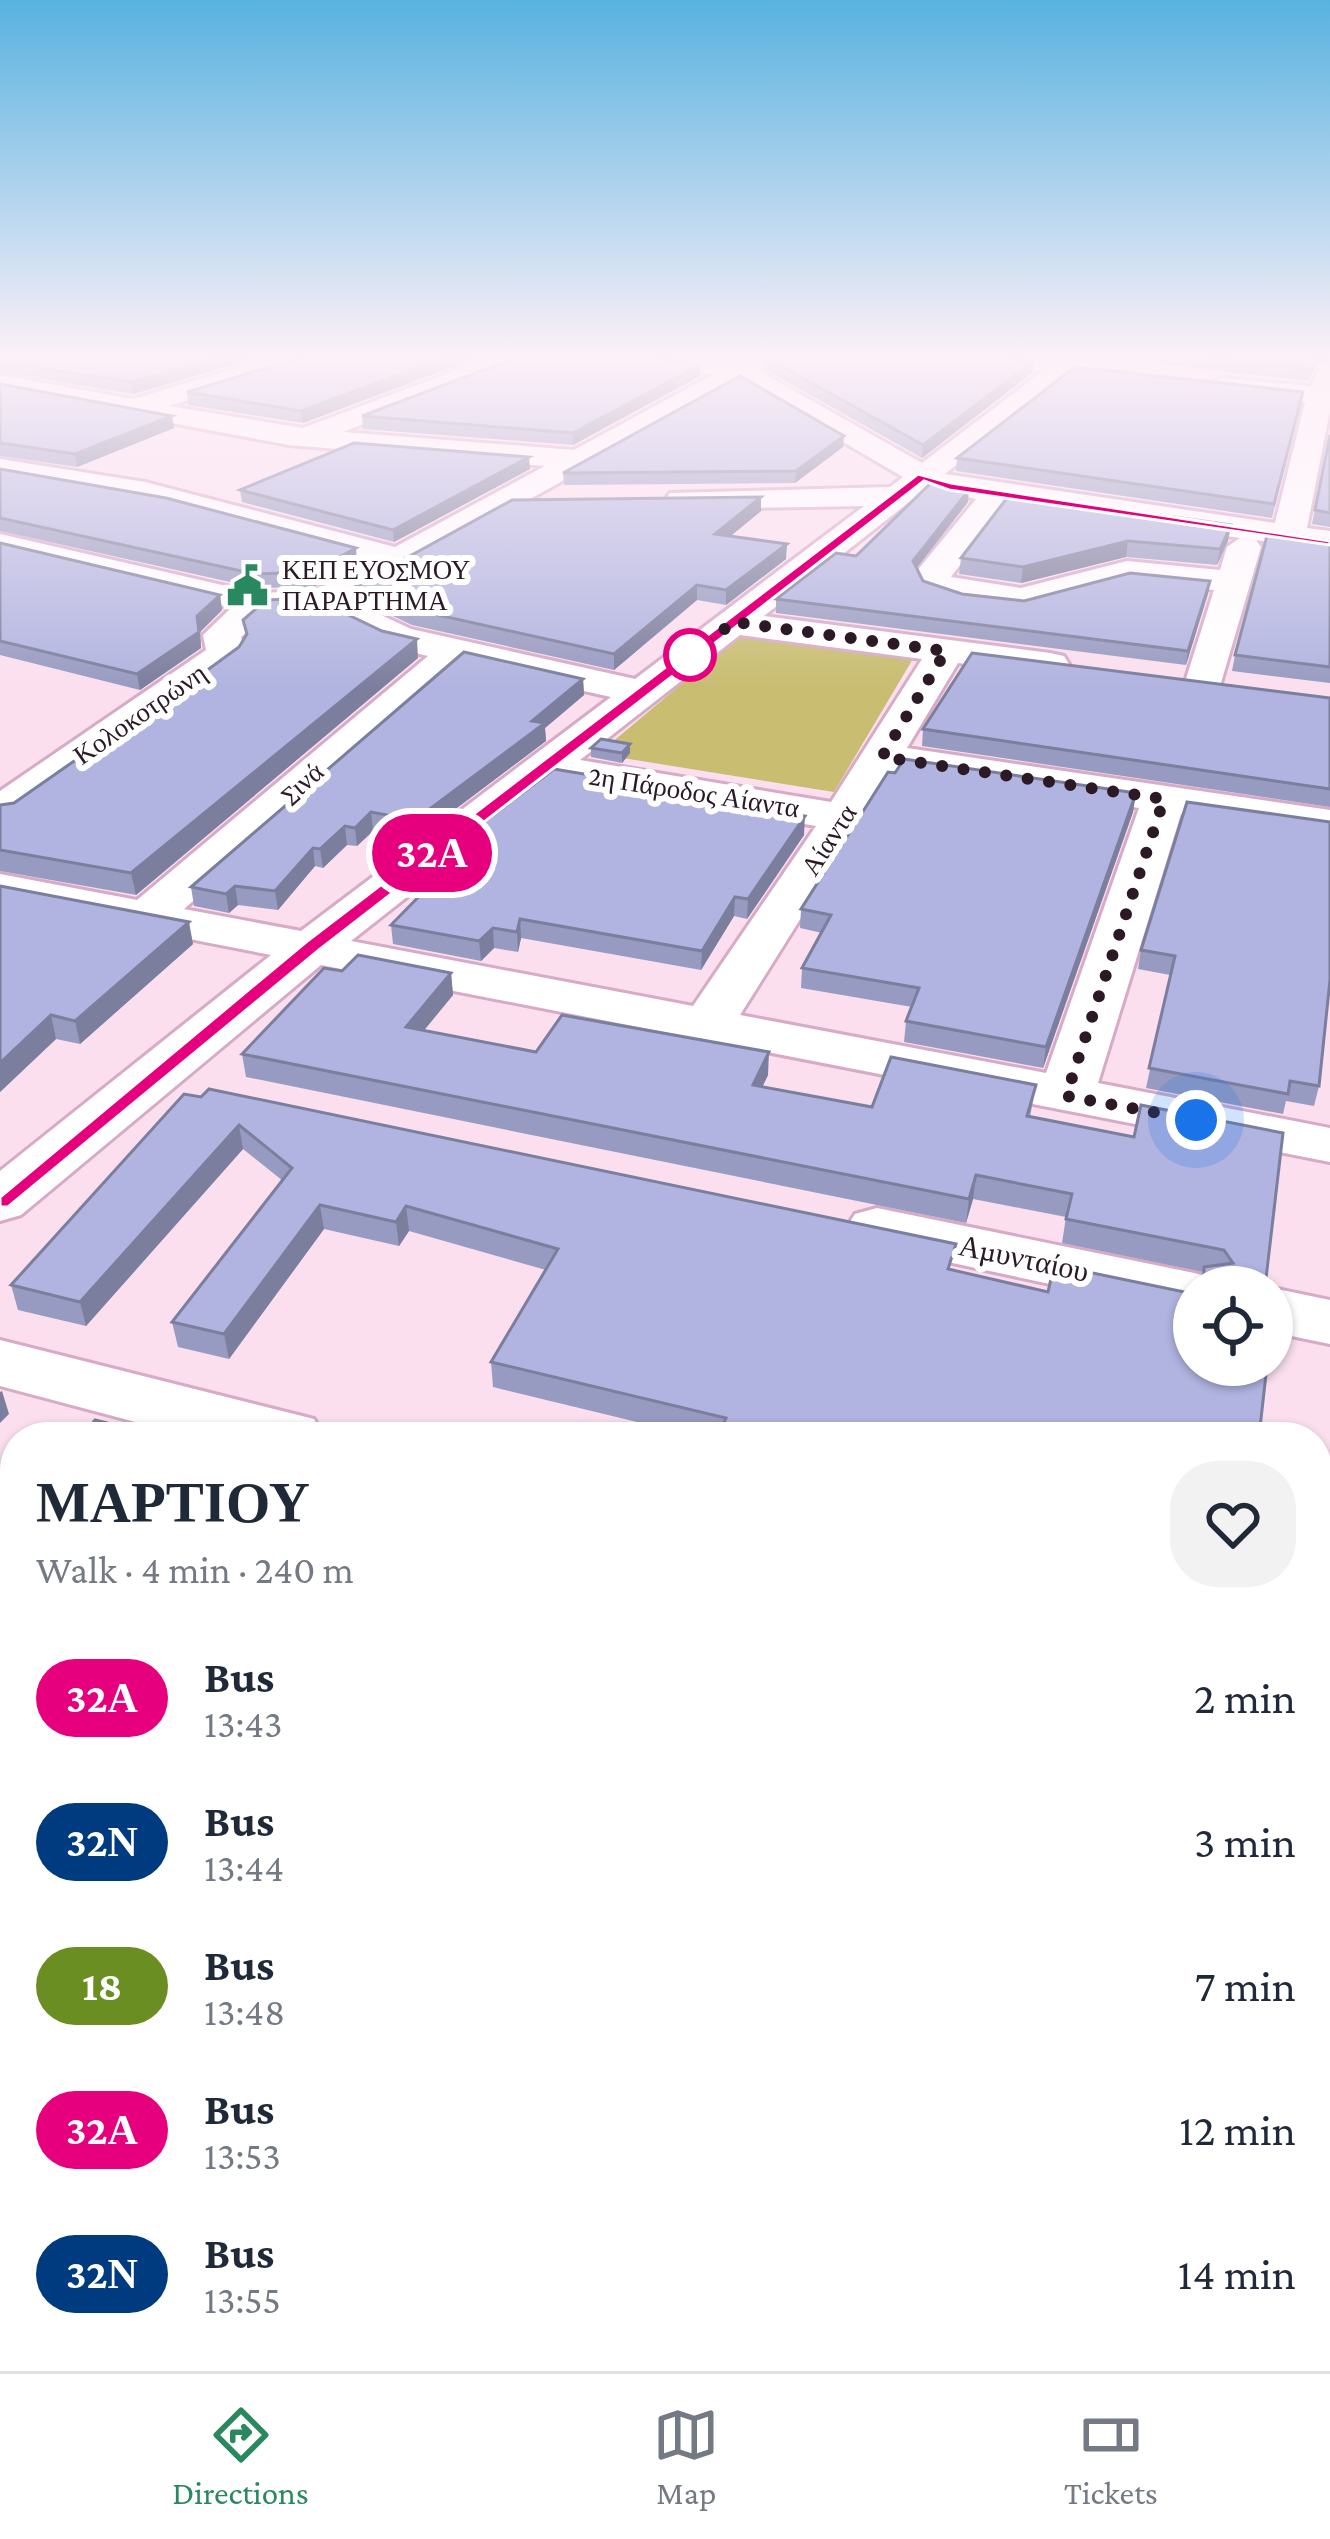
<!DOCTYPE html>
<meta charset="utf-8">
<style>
body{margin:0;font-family:"Crimson Pro",serif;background:#f2f2f3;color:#1f2937;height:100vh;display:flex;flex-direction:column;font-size:45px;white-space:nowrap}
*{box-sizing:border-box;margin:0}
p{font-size:39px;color:#747a83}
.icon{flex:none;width:66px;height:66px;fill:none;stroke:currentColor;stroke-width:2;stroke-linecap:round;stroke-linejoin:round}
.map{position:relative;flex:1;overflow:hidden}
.side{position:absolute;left:0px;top:1422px;width:1332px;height:951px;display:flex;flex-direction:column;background:#fff;border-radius:48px 48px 0 0;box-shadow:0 3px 9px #0004}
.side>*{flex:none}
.badge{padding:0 24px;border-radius:39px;font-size:42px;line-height:78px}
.fabs{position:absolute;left:1173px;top:1266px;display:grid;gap:24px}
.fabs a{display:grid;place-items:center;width:120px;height:120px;border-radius:50%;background:#fff;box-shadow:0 3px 9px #0004;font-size:60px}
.you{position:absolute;width:60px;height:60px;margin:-30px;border:9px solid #fff;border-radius:50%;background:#1a73e8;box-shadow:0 0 0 18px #1a73e833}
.map>.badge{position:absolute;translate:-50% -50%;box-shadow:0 0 0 6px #fff}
.round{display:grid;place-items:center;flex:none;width:126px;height:126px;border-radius:48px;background:#f2f2f3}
.headline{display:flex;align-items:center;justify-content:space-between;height:204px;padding:0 36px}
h1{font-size:57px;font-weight:700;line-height:90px}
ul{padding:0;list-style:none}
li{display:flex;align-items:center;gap:36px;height:144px;padding:0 36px}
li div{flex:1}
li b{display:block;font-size:45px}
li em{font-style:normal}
li .badge{min-width:132px;font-weight:700;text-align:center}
.menu{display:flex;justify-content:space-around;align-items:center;height:168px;border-top:3px solid #e0e1e3;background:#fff;font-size:33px;color:#747a83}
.menu a{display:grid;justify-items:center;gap:6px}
.menu .current{color:#298860}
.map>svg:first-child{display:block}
.green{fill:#c8bd71}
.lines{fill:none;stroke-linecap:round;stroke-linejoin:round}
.minor-casing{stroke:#d7abc6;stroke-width:6}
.minor{fill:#fff;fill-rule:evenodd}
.wall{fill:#989bc1}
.shaded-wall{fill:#7c7e9d}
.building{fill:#b1b4e0;stroke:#7c7e9d;stroke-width:3}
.line{fill:#e6007e;stroke:#fff;stroke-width:3}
.walk{stroke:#2b1a25;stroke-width:12;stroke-dasharray:0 21.6}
.stop-dot{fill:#fff;stroke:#e6007e;stroke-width:6}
.labels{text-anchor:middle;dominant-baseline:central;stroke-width:12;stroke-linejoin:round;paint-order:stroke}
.far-poi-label{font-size:27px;fill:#2b1a25;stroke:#fff;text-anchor:start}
.far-street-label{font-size:27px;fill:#2b1a25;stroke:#fff}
.street-label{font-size:30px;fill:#2b1a25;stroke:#fff}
</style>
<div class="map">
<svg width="1330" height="2371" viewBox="0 0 1330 2371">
<rect width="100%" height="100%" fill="#fbdfef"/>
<g class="green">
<polygon points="741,634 917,652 834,792 598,754"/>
<polygon points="15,2013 15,2327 0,2321 0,2036"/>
</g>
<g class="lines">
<defs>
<g id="minor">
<path d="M 278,356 L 317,356 L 313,361 L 169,406 L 303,428 L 494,356 L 528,356 L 525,361 L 343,432 L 574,450 L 714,374 L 650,364 L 638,356 C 675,356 718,365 753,356 L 766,364 L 759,371 L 922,463 L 1043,371 L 988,364 L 976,356 L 1091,356 L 1088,361 L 1103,369 L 1099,375 L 1071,374 L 945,474 L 1275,523 L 1305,402 L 1221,394 L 1208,386 L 1221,378 L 1311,386 L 1321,365 L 1330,363 L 1330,410 L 1307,528 L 1330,531 L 1330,551 L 1256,540 L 1261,547 L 1218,693 L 1190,693 L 1184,685 L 1214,590 L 1128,581 L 1021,610 L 961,603 L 923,590 L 916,572 L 976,499 L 927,488 L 764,616 L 1050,653 L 1064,656 L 1069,664 L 1064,672 L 1050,675 L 958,663 L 907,748 L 1330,810 L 1330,836 L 1181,814 L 1098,1083 L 1330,1128 L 1330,1162 L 321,965 L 21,1215 L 0,1221 L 0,1171 L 271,955 L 0,902 L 0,874 L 137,900 L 428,656 L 386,646 L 316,612 L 267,614 L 241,637 L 245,654 L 239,662 L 16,820 L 0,824 L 0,791 L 206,650 L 203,635 L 231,608 L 0,552 L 0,534 L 257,593 L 315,591 L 369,561 L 143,500 L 0,477 L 0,459 L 145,482 L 395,547 L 545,466 L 289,445 L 0,391 L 0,375 L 133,399 ZM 740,382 L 903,477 L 890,487 L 670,493 L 665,500 L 670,507 L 681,509 L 864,506 L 635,679 L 411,629 L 349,600 ZM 1006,504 L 1240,538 L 1227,547 L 1220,570 L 1127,561 L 1021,588 L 951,577 ZM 740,635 L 922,659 L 831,802 L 580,760 ZM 464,664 L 611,697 L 301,931 L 184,909 ZM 893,771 L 1139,808 L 1046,1073 L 740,1015 ZM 553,782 L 816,826 L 693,1006 L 351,941 Z"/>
<polygon points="877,1208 1194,1273 1217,1279 1222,1287 1194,1287 1194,1315 855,1242 846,1228 855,1214"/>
<polygon points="1272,1288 1330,1300 1330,1344 1272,1332"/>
<polygon points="0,1340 314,1419 324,1437 192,1437 0,1386"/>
<polygon points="15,1499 15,1569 0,1574 0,1503"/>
<polygon points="1317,1669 1330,1673 1330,1741 1317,1737"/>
<polygon points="1330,1750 1330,1989 1317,1994 1317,1755"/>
<polygon points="15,1930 15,2036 0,2042 0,1936"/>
<polygon points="1317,2198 1330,2202 1330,2306 1317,2302"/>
<polygon points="1317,2316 1325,2320 1330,2371 1231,2371 1233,2358 1317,2358"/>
<polygon points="215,2358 324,2358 319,2371 209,2371"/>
</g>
</defs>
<use href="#minor" class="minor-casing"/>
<use href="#minor" class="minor"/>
</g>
<g class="wall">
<polygon points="0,356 263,356 133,394 0,372"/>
<polygon points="306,356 482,356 303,423 188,405 187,392"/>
<polygon points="760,356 986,356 1032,373 922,458 766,370 767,359"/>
<polygon points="1095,356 1330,356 1317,363 1308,381"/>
<polygon points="700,365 700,376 573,445 363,429 362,416"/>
<polygon points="0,384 174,428 77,467 0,456"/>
<polygon points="1303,392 1272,518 956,471 957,458"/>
<polygon points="1330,434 1330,527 1312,524"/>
<polygon points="844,436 843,447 795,483 564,485 563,473"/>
<polygon points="0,469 357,562 314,587 257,588 0,531"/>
<polygon points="530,469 394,542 242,502 240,490"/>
<polygon points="968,502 916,568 923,581 962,594 1024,601 1210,581 1186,665 776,613 776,599 856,556"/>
<polygon points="761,511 730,536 786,559 726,605 697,600 614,670 412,625 359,600 357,585"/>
<polygon points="1231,525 1228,541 1217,565 1126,557 1021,583 959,574 961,558"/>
<polygon points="1330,541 1330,683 1232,671 1235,655"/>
<polygon points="0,543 220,595 222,610 200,632 201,648 140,690 0,655"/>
<polygon points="243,620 418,658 136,895 0,871 0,805 14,803 84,760 239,647 246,636"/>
<polygon points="583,679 584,695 545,728 546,741 417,838 373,831 357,846 347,845 323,868 315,866 278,910 238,905 229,913 194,906 191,887"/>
<polygon points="1330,698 1330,807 922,746 923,729"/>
<polygon points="591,748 630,753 622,763 591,757"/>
<polygon points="596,776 596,782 804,835 747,919 734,916 701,970 521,938 518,952 494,948 481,961 393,944 391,925 476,838 475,829"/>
<polygon points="1133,812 1043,1068 904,1042 906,1021 912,1007 801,988 802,968 822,933 800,928 801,909"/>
<polygon points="1330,822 1330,996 1328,996 1319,1086 1314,1106 1286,1101 1283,1114 1146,1088 1170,975 1138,969 1141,950"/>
<polygon points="0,886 193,944 80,1044 56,1039 0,1092"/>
<polygon points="342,971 451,973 453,995 424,1030 536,1052 768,1075 762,1087 872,1107 1036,1085 1030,1117 1134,1137 1265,1287 1200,1287 1203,1272 1062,1243 1066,1217 973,1199 966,1223 246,1077 242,1054"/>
<polygon points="184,1094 952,1270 1259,1437 699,1437 493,1387 491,1362 546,1270 409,1231 399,1246 324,1229 229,1359 178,1347 172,1322 283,1181 243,1149 86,1326 18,1310 11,1285"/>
</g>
<g class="shaded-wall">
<polygon points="222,356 263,356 133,394 131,382"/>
<polygon points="450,356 482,356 303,423 301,411"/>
<polygon points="1317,356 1330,356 1330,360 1317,363 1308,381 1311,369"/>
<polygon points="1034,361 1032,373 922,458 923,445"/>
<polygon points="700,365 700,376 573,445 573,433"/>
<polygon points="172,416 174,428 77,467 75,454"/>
<polygon points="844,436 843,447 795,483 796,471"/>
<polygon points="529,457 530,469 394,542 393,530"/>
<polygon points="969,490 968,502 912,574 913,561"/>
<polygon points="761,497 761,511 715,549 715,534"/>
<polygon points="1231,525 1228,541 1217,565 1220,549"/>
<polygon points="1128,541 1126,557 1021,583 1023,567"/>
<polygon points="787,544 786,559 726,605 726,590"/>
<polygon points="356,548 357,562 314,587 312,572"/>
<polygon points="1210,581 1208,594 1186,665 1188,651"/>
<polygon points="697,585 697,600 614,670 614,654"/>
<polygon points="220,595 222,610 200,632 201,648 140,690 137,674"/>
<polygon points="417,639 418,658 136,895 131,873"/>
<polygon points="583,679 584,695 545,728 546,741 417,838 415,820"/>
<polygon points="630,744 630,753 622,763 622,753"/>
<polygon points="1136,793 1133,812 1043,1068 1046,1047"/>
<polygon points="371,812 373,831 357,846 355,828"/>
<polygon points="805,816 804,835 747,919 748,899"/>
<polygon points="345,826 347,845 323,868 320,849"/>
<polygon points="313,848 315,866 278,910 275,891"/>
<polygon points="235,886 238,905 229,913 226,894"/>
<polygon points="735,897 734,916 701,970 702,951"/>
<polygon points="520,919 521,938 518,952 517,932"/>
<polygon points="189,922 193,944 80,1044 75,1021"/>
<polygon points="493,928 494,948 481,961 479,941"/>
<polygon points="451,973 453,995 408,1050 406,1027"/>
<polygon points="51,1015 56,1039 0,1092 0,1063"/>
<polygon points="769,1052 768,1075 752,1108 753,1085"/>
<polygon points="239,1125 243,1149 86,1326 80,1302"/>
<polygon points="976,1175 973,1199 966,1223 969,1199"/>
<polygon points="320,1205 324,1229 229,1359 224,1334"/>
<polygon points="406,1206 409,1231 399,1246 396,1222"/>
<polygon points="2,1391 9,1414 0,1423 0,1392"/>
<polygon points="15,1859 15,1901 0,1923 0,1881"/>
</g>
<g class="building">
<polygon points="0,356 222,356 131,382 0,361"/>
<polygon points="306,356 450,356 301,411 187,392"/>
<polygon points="520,356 648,356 700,365 573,433 362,416"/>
<polygon points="767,356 986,356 1034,361 923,445 767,358"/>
<polygon points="1193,356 1317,356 1311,369"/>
<polygon points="1075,367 1303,392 1274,504 957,458"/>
<polygon points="740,376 844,436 796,471 563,473"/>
<polygon points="0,384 172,416 75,454 0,443"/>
<polygon points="1330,435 1330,513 1315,510"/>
<polygon points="354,443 529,457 393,530 240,490"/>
<polygon points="0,469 166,498 356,548 312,572 255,574 0,518"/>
<polygon points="932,482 969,490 913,561 923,581 962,594 1024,601 1130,573 1210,581 1188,651 776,599 836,553 856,556"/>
<polygon points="1010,494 1231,525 1220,549 1128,541 1023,567 961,558"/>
<polygon points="761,497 715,534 787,544 726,590 697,585 614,654 411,609 357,585 512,500"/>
<polygon points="1268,532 1330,541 1330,667 1235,655"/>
<polygon points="0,543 220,595 197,616 199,632 137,674 0,641"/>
<polygon points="313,598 382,631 417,639 131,873 0,850 0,805 14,803 77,759 84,760 239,647 247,634 243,620 266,600"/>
<polygon points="464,652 583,679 532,721 545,723 415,820 371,812 355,828 345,826 320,849 313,848 275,891 235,886 226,894 191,887"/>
<polygon points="972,653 1330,698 1330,789 923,729"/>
<polygon points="601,739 630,744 622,753 591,748"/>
<polygon points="904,759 1136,793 1046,1047 906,1021 919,988 802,968 831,915 801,909 888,772 895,773"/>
<polygon points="554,769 596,776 591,781 805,816 748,899 735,897 702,951 520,919 517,932 493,928 479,941 391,925 483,831 475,829"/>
<polygon points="1187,802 1330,822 1330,980 1319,1086 1290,1081 1288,1094 1149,1068 1175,956 1141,950"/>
<polygon points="0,886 189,922 75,1021 51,1015 0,1063"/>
<polygon points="358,955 451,973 406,1027 536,1052 562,1015 769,1052 753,1085 872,1107 891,1057 1036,1085 1027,1116 1134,1137 1141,1105 1283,1133 1265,1287 1204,1287 1204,1267 1233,1263 1224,1250 1066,1219 1072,1194 976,1175 969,1199 242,1054 324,968 342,971"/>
<polygon points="209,1089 956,1244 948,1269 1048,1292 1054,1265 1194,1294 1194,1365 1267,1365 1259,1437 718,1437 726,1418 491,1362 558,1249 406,1206 396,1222 320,1205 224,1334 172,1322 292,1168 239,1125 80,1302 11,1285 184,1094 201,1097"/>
<polygon points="95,1420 164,1437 82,1437"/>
<polygon points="15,1541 15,1859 0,1881 0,1559"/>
<polygon points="348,2358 1159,2358 1158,2371 342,2371"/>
</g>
<linearGradient id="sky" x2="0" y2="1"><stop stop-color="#58b2e0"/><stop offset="0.52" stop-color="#fdf1f8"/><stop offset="1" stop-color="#fdf1f8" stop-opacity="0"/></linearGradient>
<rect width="1330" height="688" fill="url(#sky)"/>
<polygon class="line" points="918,474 951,483 1330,541 1330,545 949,490 924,481 319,950 8,1207 0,1207 0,1197 306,942"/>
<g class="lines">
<polyline class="walk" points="690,655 734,622 946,651 882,757 1164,799 1066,1096 1196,1120"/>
</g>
<defs>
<symbol id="civic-bare" viewBox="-9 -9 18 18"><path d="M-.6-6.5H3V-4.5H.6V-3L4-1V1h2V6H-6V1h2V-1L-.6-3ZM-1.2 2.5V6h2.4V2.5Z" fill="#298860" stroke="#fff" stroke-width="2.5" paint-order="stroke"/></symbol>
</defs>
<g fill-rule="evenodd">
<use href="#civic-bare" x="218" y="556" width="59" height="59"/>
</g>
<circle class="stop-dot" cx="690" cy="655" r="24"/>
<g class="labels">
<g class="far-poi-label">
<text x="282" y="570">ΚΕΠ ΕΥΟΣΜΟΥ<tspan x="282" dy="31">ΠΑΡΑΡΤΗΜΑ</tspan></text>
</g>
<g class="far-street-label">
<text transform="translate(140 714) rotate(-35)">Κολοκοτρώνη</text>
<text transform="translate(302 783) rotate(-41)">Σινά</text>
<text transform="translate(694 792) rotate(9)">2η Πάροδος Αίαντα</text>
<text transform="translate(829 840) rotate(-57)">Αίαντα</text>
</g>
<g class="street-label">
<text transform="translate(1024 1258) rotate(12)">Αμυνταίου</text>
</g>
</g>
</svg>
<div class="fabs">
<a><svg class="icon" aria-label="locate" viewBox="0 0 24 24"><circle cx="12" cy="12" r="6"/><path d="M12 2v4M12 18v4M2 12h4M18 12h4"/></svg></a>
</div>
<div class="you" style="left:1196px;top:1120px"></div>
<b class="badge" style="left:432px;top:853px;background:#e6007e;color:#fff">32Α</b>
<section class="side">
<div class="headline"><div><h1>ΜΑΡΤΙΟΥ</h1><p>Walk · 4 min · 240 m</p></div><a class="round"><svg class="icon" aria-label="heart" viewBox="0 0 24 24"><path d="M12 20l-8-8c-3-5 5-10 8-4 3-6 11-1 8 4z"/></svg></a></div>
<ul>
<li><span class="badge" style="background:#e6007e;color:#fff">32Α</span><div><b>Bus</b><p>13:43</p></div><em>2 min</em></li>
<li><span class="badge" style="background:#003b80;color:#fff">32Ν</span><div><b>Bus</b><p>13:44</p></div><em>3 min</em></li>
<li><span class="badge" style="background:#6b8e23;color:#fff">18</span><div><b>Bus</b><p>13:48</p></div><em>7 min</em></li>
<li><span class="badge" style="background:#e6007e;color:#fff">32Α</span><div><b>Bus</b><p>13:53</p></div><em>12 min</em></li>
<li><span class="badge" style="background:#003b80;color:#fff">32Ν</span><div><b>Bus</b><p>13:55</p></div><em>14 min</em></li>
</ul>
</section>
</div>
<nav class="menu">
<a class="current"><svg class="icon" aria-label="directions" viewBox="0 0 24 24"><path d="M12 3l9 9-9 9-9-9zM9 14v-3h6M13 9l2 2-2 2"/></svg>Directions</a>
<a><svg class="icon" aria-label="map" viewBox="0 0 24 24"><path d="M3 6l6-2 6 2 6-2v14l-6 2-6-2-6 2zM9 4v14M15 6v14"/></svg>Map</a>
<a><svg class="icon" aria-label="tickets" viewBox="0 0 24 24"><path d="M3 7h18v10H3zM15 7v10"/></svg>Tickets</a>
</nav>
